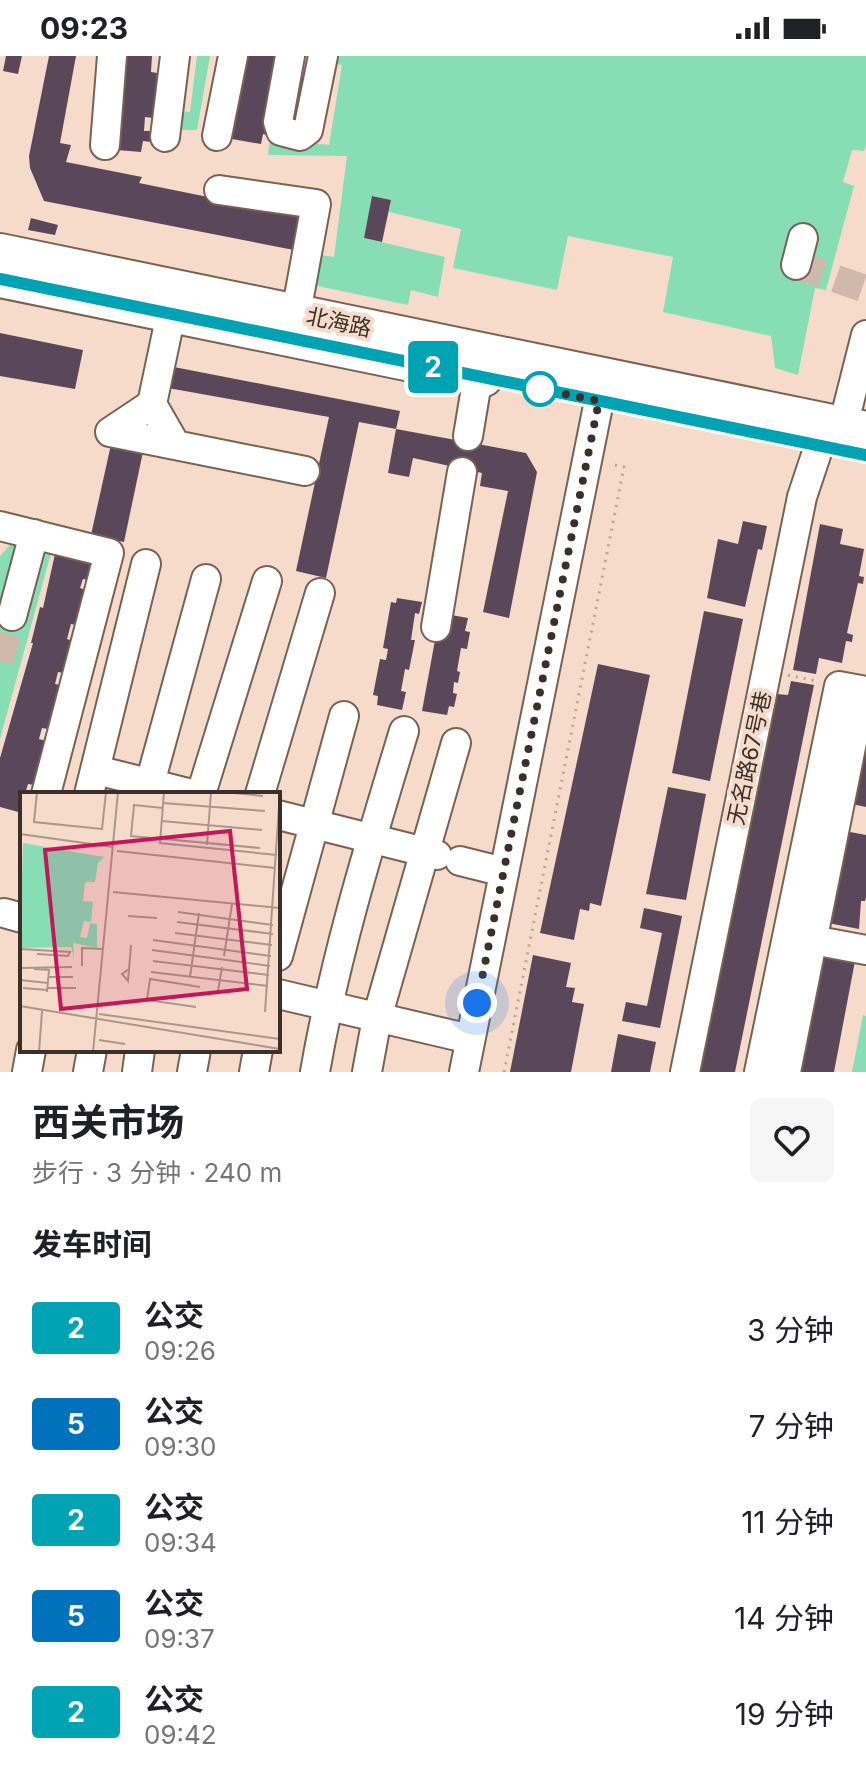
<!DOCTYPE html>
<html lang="zh">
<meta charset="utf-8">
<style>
body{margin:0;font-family:Inter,"Noto Sans SC",sans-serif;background:#f6f6f6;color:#202124;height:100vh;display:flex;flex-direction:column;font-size:30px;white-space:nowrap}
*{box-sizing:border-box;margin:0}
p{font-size:26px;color:#757577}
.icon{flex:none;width:44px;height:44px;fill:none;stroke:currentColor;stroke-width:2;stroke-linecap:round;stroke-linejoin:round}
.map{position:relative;height:1016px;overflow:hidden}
.sheet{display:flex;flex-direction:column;background:#fff;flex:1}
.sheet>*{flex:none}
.badge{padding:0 16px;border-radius:6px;font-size:28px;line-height:52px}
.you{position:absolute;width:40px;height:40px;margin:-20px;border:6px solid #fff;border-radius:50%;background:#1a73e8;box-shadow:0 0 0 12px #1a73e833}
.map>.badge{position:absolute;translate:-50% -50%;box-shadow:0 0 0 4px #fff}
h2{padding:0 32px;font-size:30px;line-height:72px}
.round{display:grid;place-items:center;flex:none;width:84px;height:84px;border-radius:12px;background:#f6f6f6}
.headline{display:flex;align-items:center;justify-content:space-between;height:136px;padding:0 32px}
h1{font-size:38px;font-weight:700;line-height:60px}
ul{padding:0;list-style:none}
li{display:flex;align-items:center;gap:24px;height:96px;padding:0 32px}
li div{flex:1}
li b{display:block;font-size:30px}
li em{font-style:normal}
li .badge{min-width:88px;font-weight:700;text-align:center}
.status{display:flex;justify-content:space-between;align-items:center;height:56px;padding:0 40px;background:#fff;direction:ltr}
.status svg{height:22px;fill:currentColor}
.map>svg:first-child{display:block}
.green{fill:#87deb5}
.building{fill:#5a485a}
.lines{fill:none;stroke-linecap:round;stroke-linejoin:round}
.minor-tunnel{stroke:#d0b9aa;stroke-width:28;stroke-dasharray:28 14;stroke-linecap:butt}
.minor-casing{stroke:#796254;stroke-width:32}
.major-casing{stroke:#796254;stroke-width:40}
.path{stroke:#baa496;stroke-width:3;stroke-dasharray:2 6;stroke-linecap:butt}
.minor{stroke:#fff;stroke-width:28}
.major{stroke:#fff;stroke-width:36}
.line-casing{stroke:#fff;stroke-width:18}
.line{stroke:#00a3b4;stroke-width:12}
.walk{stroke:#3a3029;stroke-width:8;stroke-dasharray:0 14.4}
.stop-dot{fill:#fff;stroke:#00a3b4;stroke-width:4}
.labels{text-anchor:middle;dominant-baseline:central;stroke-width:8;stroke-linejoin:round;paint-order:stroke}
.street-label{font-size:22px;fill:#3a3029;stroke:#f6dbca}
.inset-road{fill:none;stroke:#ab978a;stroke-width:2}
.view{fill:#c2185b;fill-opacity:0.15;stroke:#c2185b;stroke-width:4}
.inset-edge{fill:none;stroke:#3a3029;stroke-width:4}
</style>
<div class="status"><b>09:23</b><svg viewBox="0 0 49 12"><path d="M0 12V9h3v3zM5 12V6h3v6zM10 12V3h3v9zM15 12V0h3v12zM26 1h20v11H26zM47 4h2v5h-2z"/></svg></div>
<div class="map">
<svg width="866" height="1016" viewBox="0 0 866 1016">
<rect width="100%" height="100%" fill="#f6dbca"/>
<g class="green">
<polygon points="197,0 210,0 197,74 180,74 176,55 190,56"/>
<polygon points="327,0 866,0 866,89 864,95 852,94 843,126 854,130 826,234 815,232 798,319 775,312 771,280 663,256 673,201 568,180 557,234 453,212 461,173 389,156 391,144 373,140 364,182 445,201 438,241 411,234 408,249 308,228 314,198 334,201 347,100 268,99 270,82 329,89 342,9 326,6"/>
<polygon points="22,483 53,490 0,683 0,500 10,489"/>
<polygon points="863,959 866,960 866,1016 852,1016"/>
</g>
<g class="building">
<polygon points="6,0 22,0 18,18 3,15"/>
<polygon points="49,0 76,0 60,87 71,89 66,106 142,121 139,127 307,161 299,195 44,145 30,112 29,100"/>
<polygon points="124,0 152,0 151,16 157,17 153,62 145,61 144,75 152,75 151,86 143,85 141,96 117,94"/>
<polygon points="242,0 283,0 267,79 263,78 261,88 232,83 235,65 230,64"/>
<polygon points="372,140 391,144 382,186 364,182"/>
<polygon points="31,162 58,169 55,179 28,174"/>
<polygon points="0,277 83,294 75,333 0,320"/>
<polygon points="174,311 400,355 396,373 359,366 326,522 296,515 329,361 168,332"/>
<polygon points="396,373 526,397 537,416 509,562 483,556 508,435 480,430 482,417 413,402 409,421 388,417"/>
<polygon points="112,384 144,391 124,486 91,479"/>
<polygon points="743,465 767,470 762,494 758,493 745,551 707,542 718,483 738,488"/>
<polygon points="820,468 843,473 840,488 864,493 859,520 864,521 863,528 858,527 847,577 853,579 852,586 846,585 842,607 819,602 816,618 793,614"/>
<polygon points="60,492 94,502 88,524 83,523 80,532 86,534 76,569 71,568 67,583 73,585 64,617 58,616 55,628 60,629 48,673 42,672 39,683 46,685 34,729 28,728 25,738 22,738 22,757 0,751 0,702 33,587 31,587 40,551 43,552 55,498 58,499"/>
<polygon points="397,542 422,546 419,558 415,557 411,584 415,584 409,614 405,613 401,635 406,636 402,654 377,649 378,640 373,639 380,603 386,604 388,593 383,592 391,546 396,547"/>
<polygon points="704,555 743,563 710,725 672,717"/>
<polygon points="440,557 468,562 465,575 470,576 467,593 461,592 457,615 460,616 458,627 454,626 453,637 457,638 454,651 449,650 447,659 422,655"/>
<polygon points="598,608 650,619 601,850 590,847 589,855 580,853 574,884 540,877"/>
<polygon points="791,625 814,629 735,1016 700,1016 777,638 788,639"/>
<polygon points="866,677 866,751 852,748"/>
<polygon points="668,731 706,738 686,844 646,838"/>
<polygon points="845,775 866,779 866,841 865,845 861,845 859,873 828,867"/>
<polygon points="644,852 682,860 660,972 622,965 626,946 647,950 662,877 640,872"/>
<polygon points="820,898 855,905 834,1016 797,1016"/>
<polygon points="533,899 571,907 566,931 575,932 572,946 584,948 571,1016 510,1016"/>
<polygon points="618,978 656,986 650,1016 611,1016"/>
</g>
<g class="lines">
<g class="minor-tunnel">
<polyline points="796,209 866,233"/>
<polyline points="0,605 12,560"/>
</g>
<defs>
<g id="minor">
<polyline points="290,0 278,66 281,75 300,80 308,74 323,0"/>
<polyline points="217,80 233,0"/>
<polyline points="165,81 175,0"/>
<polyline points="105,89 112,0"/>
<polyline points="219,134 316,148 296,257"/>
<polyline points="796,209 803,182"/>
<polyline points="152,348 171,258"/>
<polyline points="843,370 866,279"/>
<polyline points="468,380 478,320"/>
<polyline points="175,388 152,348 110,376 305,415"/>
<polyline points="0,470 109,497 46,738"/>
<polyline points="12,560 34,478"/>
<polyline points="436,571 462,416"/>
<polyline points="96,714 192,738"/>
<polyline points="89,738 146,508"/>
<polyline points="147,738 206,523"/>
<polyline points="201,738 267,525"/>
<polyline points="260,738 320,537"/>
<polyline points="278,759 437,799"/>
<polyline points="460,805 504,816"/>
<polyline points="4,857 22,862"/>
<polyline points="796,881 866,894"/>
<polyline points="278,900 344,660"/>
<polyline points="278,938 470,983"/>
<polyline points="27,1016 31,994"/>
<polyline points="88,1016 92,994"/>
<polyline points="137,1016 140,994"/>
<polyline points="192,1016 196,994"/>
<polyline points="254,1016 258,994"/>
<path d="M 315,1016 C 335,900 370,787 404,675"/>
<polyline points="367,1016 377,962 456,687"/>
<polyline points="464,1016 599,345"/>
<polyline points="685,1016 802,441 819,390"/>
<polyline points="759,1016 839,630 866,635"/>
<polyline points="786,1016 858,656"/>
</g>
<g id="major">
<polyline points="0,196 866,374"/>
<polyline points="0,223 484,322"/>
</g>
</defs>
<use href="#minor" class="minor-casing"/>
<use href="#major" class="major-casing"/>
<g class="path">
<polyline points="788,619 816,625"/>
<polyline points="504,1016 624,411 610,408"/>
</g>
<use href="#minor" class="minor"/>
<use href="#major" class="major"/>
</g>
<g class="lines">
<defs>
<polyline id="line" points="0,223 866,399"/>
</defs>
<use href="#line" class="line-casing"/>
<use href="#line" class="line"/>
<polyline class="walk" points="477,947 599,345 540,333"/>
</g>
<circle class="stop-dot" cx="540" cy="333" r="16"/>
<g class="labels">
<g class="street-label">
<text transform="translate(339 266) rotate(12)">北海路</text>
<text transform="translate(749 702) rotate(-78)">无名路67号巷</text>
</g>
</g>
<g transform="translate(20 736)">
<rect width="260" height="260" fill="#f6dbca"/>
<path d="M 3,51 L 84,65 L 78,71 L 75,90 L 65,90 L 63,109 L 73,110 L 71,130 L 64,129 L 60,145 L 67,146 L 70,131 L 77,132 L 77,156 L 53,151 L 54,166 L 51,155 L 0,156 Z" fill="#87deb5"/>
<path class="inset-road" d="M 17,0 L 14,30 L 82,37 L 86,0M 144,0 L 140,51 L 257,63M 204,0 L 243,4M 143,11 L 245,19M 142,29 L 242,38M 0,42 L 93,55M 141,47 L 111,44 L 114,13 L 143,16M 145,47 L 240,56M 187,53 L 191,0M 97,59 L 255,76M 93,100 L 260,116M 158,120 L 253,133M 108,124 L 137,126M 157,130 L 253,142M 155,141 L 252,153M 133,148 L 251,164M 0,157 L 50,160 L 48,164 L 17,162M 132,158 L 250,174M 204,164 L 212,112M 133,169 L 249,183M 62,174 L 62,156 L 83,157M 0,176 L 52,175M 14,177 L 29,178 L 27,200M 109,177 L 102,182 L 108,189 L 111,153M 131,180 L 248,194M 28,185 L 53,185M 170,185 L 179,121M 0,188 L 28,191M 3,196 L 27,198M 28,196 L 56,196M 198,199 L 202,175M 0,214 L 260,257M 176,215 L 127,208 L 130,187 L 180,195M 245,220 L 260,0M 79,222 L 260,247M 79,248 L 105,252M 19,260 L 22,219M 73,260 L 98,0"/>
<path class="view" d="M 210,39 L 227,197 L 41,217 L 25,58 Z"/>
<rect width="260" height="260" class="inset-edge"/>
</g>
</svg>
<div class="you" style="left:477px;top:947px"></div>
<b class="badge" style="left:433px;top:311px;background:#00a3b4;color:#fff">2</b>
</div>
<section class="sheet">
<div class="headline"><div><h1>西关市场</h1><p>步行 · 3 分钟 · 240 m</p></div><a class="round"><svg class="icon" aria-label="heart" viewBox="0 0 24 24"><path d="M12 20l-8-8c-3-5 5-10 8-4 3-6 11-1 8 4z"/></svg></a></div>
<h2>发车时间</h2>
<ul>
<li><span class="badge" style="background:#00a3b4;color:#fff">2</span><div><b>公交</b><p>09:26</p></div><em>3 分钟</em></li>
<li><span class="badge" style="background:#0072bc;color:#fff">5</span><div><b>公交</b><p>09:30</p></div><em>7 分钟</em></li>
<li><span class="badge" style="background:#00a3b4;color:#fff">2</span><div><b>公交</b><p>09:34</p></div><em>11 分钟</em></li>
<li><span class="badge" style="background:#0072bc;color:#fff">5</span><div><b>公交</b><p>09:37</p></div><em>14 分钟</em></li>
<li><span class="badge" style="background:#00a3b4;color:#fff">2</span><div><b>公交</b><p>09:42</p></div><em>19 分钟</em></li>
</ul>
</section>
